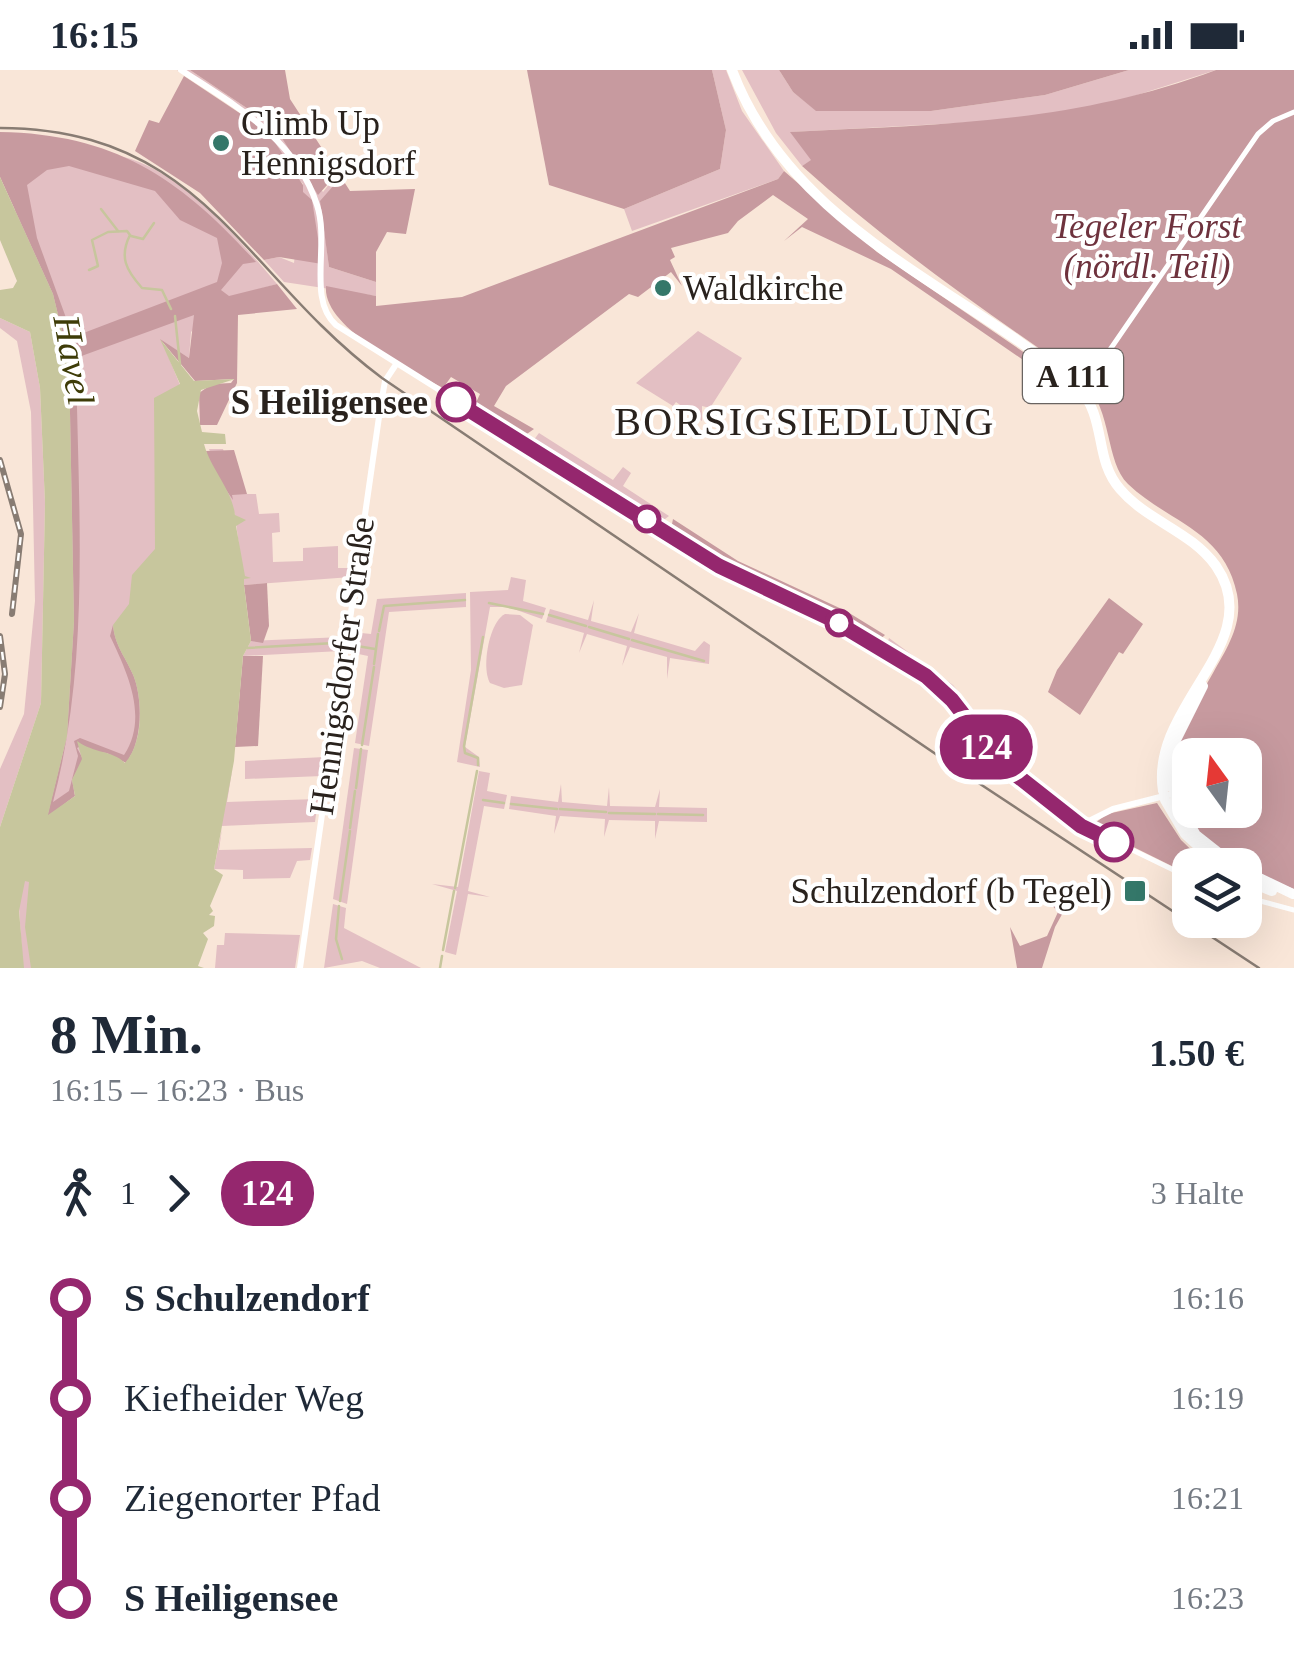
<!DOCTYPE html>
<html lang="de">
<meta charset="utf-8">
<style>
body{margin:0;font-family:Georgia,serif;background:#f6f6f7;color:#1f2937;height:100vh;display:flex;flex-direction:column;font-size:38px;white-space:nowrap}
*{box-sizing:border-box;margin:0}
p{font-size:32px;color:#747a83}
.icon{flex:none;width:55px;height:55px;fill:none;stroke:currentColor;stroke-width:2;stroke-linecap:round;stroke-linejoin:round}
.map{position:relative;height:898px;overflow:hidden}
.panel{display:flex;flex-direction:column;background:#fff;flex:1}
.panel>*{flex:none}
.badge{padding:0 20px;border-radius:32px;font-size:35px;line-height:65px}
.needle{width:65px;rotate:345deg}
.controls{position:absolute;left:1172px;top:668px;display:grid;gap:20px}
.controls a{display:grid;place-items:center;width:90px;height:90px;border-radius:20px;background:#fff;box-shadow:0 10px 40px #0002;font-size:50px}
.map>.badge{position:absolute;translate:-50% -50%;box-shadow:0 0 0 5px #fff}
.legs{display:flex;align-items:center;gap:15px;height:110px;padding:0 50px;font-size:32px}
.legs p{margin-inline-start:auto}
.head{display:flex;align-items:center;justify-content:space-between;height:170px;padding:0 50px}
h1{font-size:55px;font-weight:800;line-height:75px}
ul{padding:0 50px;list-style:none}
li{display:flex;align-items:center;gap:35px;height:100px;font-size:38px}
li i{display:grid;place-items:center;width:15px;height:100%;margin:0 12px;background:currentColor}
li i::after{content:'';width:25px;height:25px;margin:-12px;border:8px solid;border-radius:50%;background:#fff}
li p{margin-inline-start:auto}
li:first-child i{background:linear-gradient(#0000 50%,currentColor 0)}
li:last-child i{background:linear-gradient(currentColor 50%,#0000 0)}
.status{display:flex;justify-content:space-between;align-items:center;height:70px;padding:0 50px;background:#fff;direction:ltr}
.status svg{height:28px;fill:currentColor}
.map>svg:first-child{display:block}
.green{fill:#e3bfc3}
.forest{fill:#c79a9f;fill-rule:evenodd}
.water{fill:#c7c69d}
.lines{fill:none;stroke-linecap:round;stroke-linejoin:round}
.stream{stroke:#c7c69d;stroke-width:2.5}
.tertiary{stroke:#fff;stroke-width:5}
.secondary{stroke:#fff;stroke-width:6}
.motorway{stroke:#fff;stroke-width:10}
.tram{stroke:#887c73;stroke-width:2.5}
.rail-casing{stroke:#887c73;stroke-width:6}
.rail{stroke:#fff;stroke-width:2.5;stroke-dasharray:8;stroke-linecap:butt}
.line-1-casing{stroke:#fff;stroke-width:22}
.line-1{stroke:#95276e;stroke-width:15}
.poi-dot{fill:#347769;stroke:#fff;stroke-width:4}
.stop-1-dot{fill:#fff;stroke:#95276e;stroke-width:5}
.labels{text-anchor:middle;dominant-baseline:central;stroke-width:8;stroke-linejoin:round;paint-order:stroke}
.shield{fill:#fff;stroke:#696461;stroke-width:2.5}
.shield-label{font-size:32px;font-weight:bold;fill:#29221d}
.poi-label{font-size:35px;fill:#29221d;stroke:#fff;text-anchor:start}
.park-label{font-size:35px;font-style:italic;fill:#6e323d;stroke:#fff}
.stop-label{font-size:35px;font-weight:bold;fill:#29221d;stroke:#fff;text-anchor:end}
.street-label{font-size:35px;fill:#29221d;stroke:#fff}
.water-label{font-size:38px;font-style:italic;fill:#3e3c08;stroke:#fff}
.quarter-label{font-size:40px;letter-spacing:2.5px;fill:#29221d;stroke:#fff}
</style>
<div class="status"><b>16:15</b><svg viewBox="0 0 49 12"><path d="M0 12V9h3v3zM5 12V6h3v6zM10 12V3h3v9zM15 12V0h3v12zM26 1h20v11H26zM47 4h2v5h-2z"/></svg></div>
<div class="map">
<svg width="1294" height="898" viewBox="0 0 1294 898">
<rect width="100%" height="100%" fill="#f9e6d8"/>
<g class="green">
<polygon points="177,0 190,0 275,57 323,122 338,103 341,107 321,132 329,197 376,212 376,226 284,212 264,190 279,187 294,193 303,114 238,39"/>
<polygon points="712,0 726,0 742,41 784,101 778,109 632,161 624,139 720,99 726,60"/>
<polygon points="742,0 779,0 793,22 817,41 931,41 1045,25 1129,0 1216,0 1093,39 1015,50 791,62 812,90 802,96 776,63"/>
<path d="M 0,67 C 42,74 90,76 131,89 C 190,109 238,169 277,214 L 221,230 L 191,262 L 189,288 L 162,271 L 180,315 L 174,455 L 135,682 L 76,716 L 46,765 L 39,788 L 38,898 L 23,898 L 18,823 L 69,405 Z"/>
<polygon points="0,248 30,262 40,318 45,433 41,633 0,757 0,699 24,644 35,531 31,342 17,271 0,258"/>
<polygon points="698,261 742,288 710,338 702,336 702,351 676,332 673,336 636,313"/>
<polygon points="539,363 613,410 623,397 631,403 623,416 669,446 661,452 652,448 533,371"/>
<polygon points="209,379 223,379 238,424 256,424 259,444 279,443 280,462 272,463 273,492 303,491 303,478 338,476 338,498 352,498 351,507 244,515 235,445"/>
<polygon points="511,507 526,510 523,531 546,538 542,549 508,537 490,537 465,677 479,687 480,697 457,692 471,600 470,522 508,520"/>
<polygon points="466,523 466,537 389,542 369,676 355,673 368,586 349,582 352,562 371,564 377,529"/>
<polygon points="594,530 591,551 631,562 639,543 634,563 695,581 704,571 710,575 709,594 670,588 667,609 667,587 630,577 622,596 627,576 587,564 579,583 584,563 546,552 550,539 588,550"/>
<path d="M 505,544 L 520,545 L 533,555 L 522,615 L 504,618 L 490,613 C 481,598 489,552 505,544 Z"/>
<polygon points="343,567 341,581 243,586 251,571"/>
<path d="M 889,568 L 953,615 L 1016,691 L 1013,696 C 988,677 978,651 958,628 C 938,605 913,591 886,578 Z"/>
<polygon points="354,678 368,680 347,834 333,829"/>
<polygon points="325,687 322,706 245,709 245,691"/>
<polygon points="232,701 227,732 318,729 315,752 222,756 217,753"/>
<polygon points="479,701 490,703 487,721 507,725 504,739 484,736 468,821 490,827 468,824 456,885 445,882 457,821 432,814 458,817"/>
<polygon points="561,714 562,732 607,736 609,717 610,736 655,737 660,719 659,737 707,738 707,752 659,751 655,769 655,751 609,750 604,767 605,749 560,746 554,764 556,746 509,739 511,726 558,732"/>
<polygon points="222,758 219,780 312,778 310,790 297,791 290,808 243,809 243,800 214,799"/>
<polygon points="333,834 346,838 344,858 421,898 380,898 362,891 324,898"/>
<polygon points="225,863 300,865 295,898 215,898 217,875 224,875"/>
</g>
<g class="forest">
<polygon points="190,0 285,0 290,29 338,103 318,125 275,57"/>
<polygon points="527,0 712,0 726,60 720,99 624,139 549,115"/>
<polygon points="779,0 1129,0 1045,25 931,41 816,41 793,22"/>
<path d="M 1216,0 L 1294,0 L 1294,819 C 1240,797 1159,759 1172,685 C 1177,658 1200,627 1213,603 C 1227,578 1243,554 1237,524 C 1224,460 1169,453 1128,414 C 1105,391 1113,343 1084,310 C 987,242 890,176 802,96 L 811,90 L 790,62 C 941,54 1071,54 1216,0 ZM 1190,685 L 1245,685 L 1245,740 L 1190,740 Z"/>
<polygon points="184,6 268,62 303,115 303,122 312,130 322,194 279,187 264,190 200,123 135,81 149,50 159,53"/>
<path d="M 0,62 C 116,64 181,109 256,192 L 243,194 L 221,220 L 229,226 L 277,214 L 297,239 L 238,245 L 237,313 L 217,355 L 200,355 L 199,323 L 212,314 L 231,313 L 234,309 L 195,311 L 160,269 L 189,288 L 194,245 L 76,288 C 78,436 91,588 53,732 L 69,721 L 78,686 L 74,671 L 80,668 L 124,685 C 149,647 127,602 110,566 L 113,555 C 115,577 126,587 134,607 C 143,632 142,673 126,693 L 107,683 L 87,681 L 83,675 L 77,678 L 83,689 L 72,710 L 75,726 L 47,747 L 67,666 L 74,551 L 69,290 L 53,224 L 0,107 ZM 69,96 L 155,121 L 180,150 L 217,168 L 222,193 L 217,212 L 73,267 L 37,168 L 27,115 L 47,100 Z"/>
<path d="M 784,101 L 877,182 L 1057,305 L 1077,321 L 1074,325 L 891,199 L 802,157 L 784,171 L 808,149 L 773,125 L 738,151 L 728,163 L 671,178 L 675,187 L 670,190 L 682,216 L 671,202 L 638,227 L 629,224 L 506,316 L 494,336 L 534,359 L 524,366 L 474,337 L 480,324 L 451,307 L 443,318 C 411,300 322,258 326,216 L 376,226 L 376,236 L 462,227 L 778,109 Z"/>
<polygon points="341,107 350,121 415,119 406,164 387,162 376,182 376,212 329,197 320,131"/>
<polygon points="234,380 247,424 232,425 233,430 210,396 206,381"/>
<polygon points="673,449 738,491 846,541 885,565 876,573 835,545 735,499 671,459"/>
<polygon points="267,513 269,556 263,573 251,571 244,515"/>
<polygon points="1109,528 1143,554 1123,584 1119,582 1080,645 1048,622 1057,600"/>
<polygon points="243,586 263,586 258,676 235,677"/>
<polygon points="1157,733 1181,770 1207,795 1190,795 1190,805 1091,756 1107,744"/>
<polygon points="1068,814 1076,819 1055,857 1042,898 1017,898 1010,857 1020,876 1047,866 1058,842 1050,833"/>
</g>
<path class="water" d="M 0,107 L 53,224 L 69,290 L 74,551 L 67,666 L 48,745 L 75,726 L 72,710 L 82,689 L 77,671 C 95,684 112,680 125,693 C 143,673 143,632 134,607 C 126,587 115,577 113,555 L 129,534 L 132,505 L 155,479 L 154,328 L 180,314 L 160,269 L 194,311 L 235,309 L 201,320 L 197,341 L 202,362 L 225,364 L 226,374 L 204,374 C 211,400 232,419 235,445 L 246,450 L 236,456 L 245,506 L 251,508 L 244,509 L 244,515 L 251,571 L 243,586 L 234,691 L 214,799 L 223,805 L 210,836 L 213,841 L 209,845 L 215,846 L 214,856 L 203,863 L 208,869 L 198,896 L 204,898 L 31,898 L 25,857 L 29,812 L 25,811 L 19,841 L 24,898 L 0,898 L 0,757 L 41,633 L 45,433 L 40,318 L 30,262 L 0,248 L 0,220 L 13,218 L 17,211 L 0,170 Z"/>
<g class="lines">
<g class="stream">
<polyline points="101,139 118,161"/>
<polyline points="131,166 143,169 154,153"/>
<path d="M 89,200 L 98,196 L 92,170 L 108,162 L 127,161 L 130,165 C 119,187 126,200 142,218 L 162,220 L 171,239"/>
<polyline points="175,246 180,294"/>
<polyline points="489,533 543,544"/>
<polyline points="549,545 586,556"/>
<polyline points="589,557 629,569"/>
<polyline points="379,561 384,536 465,530"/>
<polyline points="632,570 704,591"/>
<polyline points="351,575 375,579"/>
<polyline points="247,578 335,573"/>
<polyline points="374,594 378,564"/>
<polyline points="362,675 374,597"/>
<polyline points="478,695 478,688 465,683 464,676 483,567"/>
<polyline points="356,718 361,679"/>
<polyline points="483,730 504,733"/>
<polyline points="511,734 557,739"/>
<polyline points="560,739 606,742"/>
<polyline points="609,743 655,744"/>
<polyline points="658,744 703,745"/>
<polyline points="350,758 355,721"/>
<polyline points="455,818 477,701"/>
<polyline points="340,831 350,761"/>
<polyline points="339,836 336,869 342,889"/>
<polyline points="443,880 454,821"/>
<polyline points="440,898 442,886"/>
</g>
<g class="tertiary">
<polyline points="1083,319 1258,64 1273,51 1294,42"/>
<polyline points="1081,755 1190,808"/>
<polyline points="1245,827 1294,840"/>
</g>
<g class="secondary">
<path d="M 181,0 C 236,36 296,69 317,135 C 330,174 307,229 336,255 L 715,493 L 831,549 L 921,602 L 950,627 L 998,690 L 1081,755 L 1113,739 L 1172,724"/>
<polyline points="300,898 380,340 385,311 395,296"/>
</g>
<g class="motorway">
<path d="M 732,0 C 791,157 957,215 1077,315 C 1108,349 1093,388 1120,419 C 1147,451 1191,461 1216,496 C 1269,573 1149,635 1163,721"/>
<polyline points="1171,717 1170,682 1203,616"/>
<polyline points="1175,729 1196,765 1234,795"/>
<polyline points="1165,730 1185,764 1219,795"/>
<polyline points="1245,801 1293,824"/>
<polyline points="1245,810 1272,821"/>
</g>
<path class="tram" d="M 0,58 C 204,59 241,203 382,308 L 971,708 L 1259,898"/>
<defs>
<g id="rail">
<polyline points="0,390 21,464 12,544"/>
<polyline points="0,566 5,604 0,637"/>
</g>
</defs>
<use href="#rail" class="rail-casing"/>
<use href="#rail" class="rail"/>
</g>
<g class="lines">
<defs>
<polyline id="line-1" points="456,332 719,496 831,549 926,606 952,630 1001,693 1081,756 1114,772"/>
</defs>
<use href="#line-1" class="line-1-casing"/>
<use href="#line-1" class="line-1"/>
</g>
<g class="poi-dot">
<circle cx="221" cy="73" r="10"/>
<circle cx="663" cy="218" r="10"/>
<rect x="1123" y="809" width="24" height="24" rx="5"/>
</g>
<g class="stop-1-dot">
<circle cx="456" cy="332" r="18"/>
<circle cx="647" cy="449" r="12"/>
<circle cx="839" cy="553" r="12"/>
<circle cx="1114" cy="772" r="18"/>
</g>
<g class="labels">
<rect class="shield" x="1023" y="279" width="100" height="54" rx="8"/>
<g class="shield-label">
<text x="1073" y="306">A 111</text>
</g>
<g class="poi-label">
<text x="241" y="53">Climb Up<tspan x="241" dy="40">Hennigsdorf</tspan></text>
<text x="683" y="218">Waldkirche</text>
<text x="1112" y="821" text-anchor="end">Schulzendorf (b Tegel)</text>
</g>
<g class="park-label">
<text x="1147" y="156">Tegeler Forst<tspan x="1147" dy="40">(nördl. Teil)</tspan></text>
</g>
<g class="stop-label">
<text x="428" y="332">S Heiligensee</text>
</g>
<g class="street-label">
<text transform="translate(342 596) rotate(-82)">Hennigsdorfer Straße</text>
</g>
<g class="water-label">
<text transform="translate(74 290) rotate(80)">Havel</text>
</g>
<g class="quarter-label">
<text x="805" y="351">BORSIGSIEDLUNG</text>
</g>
</g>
</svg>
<div class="controls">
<a><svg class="needle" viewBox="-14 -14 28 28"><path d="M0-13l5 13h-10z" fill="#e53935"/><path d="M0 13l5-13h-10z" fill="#747a83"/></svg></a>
<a><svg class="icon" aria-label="layers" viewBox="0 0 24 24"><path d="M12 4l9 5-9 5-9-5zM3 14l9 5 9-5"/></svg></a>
</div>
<b class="badge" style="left:986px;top:677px;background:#95276e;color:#fff">124</b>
</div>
<section class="panel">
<div class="head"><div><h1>8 Min.</h1><p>16:15 – 16:23 · Bus</p></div><b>1.50 €</b></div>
<div class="legs"><svg class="icon" aria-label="walk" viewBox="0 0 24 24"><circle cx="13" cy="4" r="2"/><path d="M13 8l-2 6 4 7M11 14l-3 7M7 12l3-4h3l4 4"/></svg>1<svg class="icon" aria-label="forward" viewBox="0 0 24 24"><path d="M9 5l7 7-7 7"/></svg><b class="badge" style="background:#95276e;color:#fff">124</b><p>3 Halte</p></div>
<ul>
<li><i style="color:#95276e"></i><b>S Schulzendorf</b><p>16:16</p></li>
<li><i style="color:#95276e"></i><span>Kiefheider Weg</span><p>16:19</p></li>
<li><i style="color:#95276e"></i><span>Ziegenorter Pfad</span><p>16:21</p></li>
<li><i style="color:#95276e"></i><b>S Heiligensee</b><p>16:23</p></li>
</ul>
</section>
